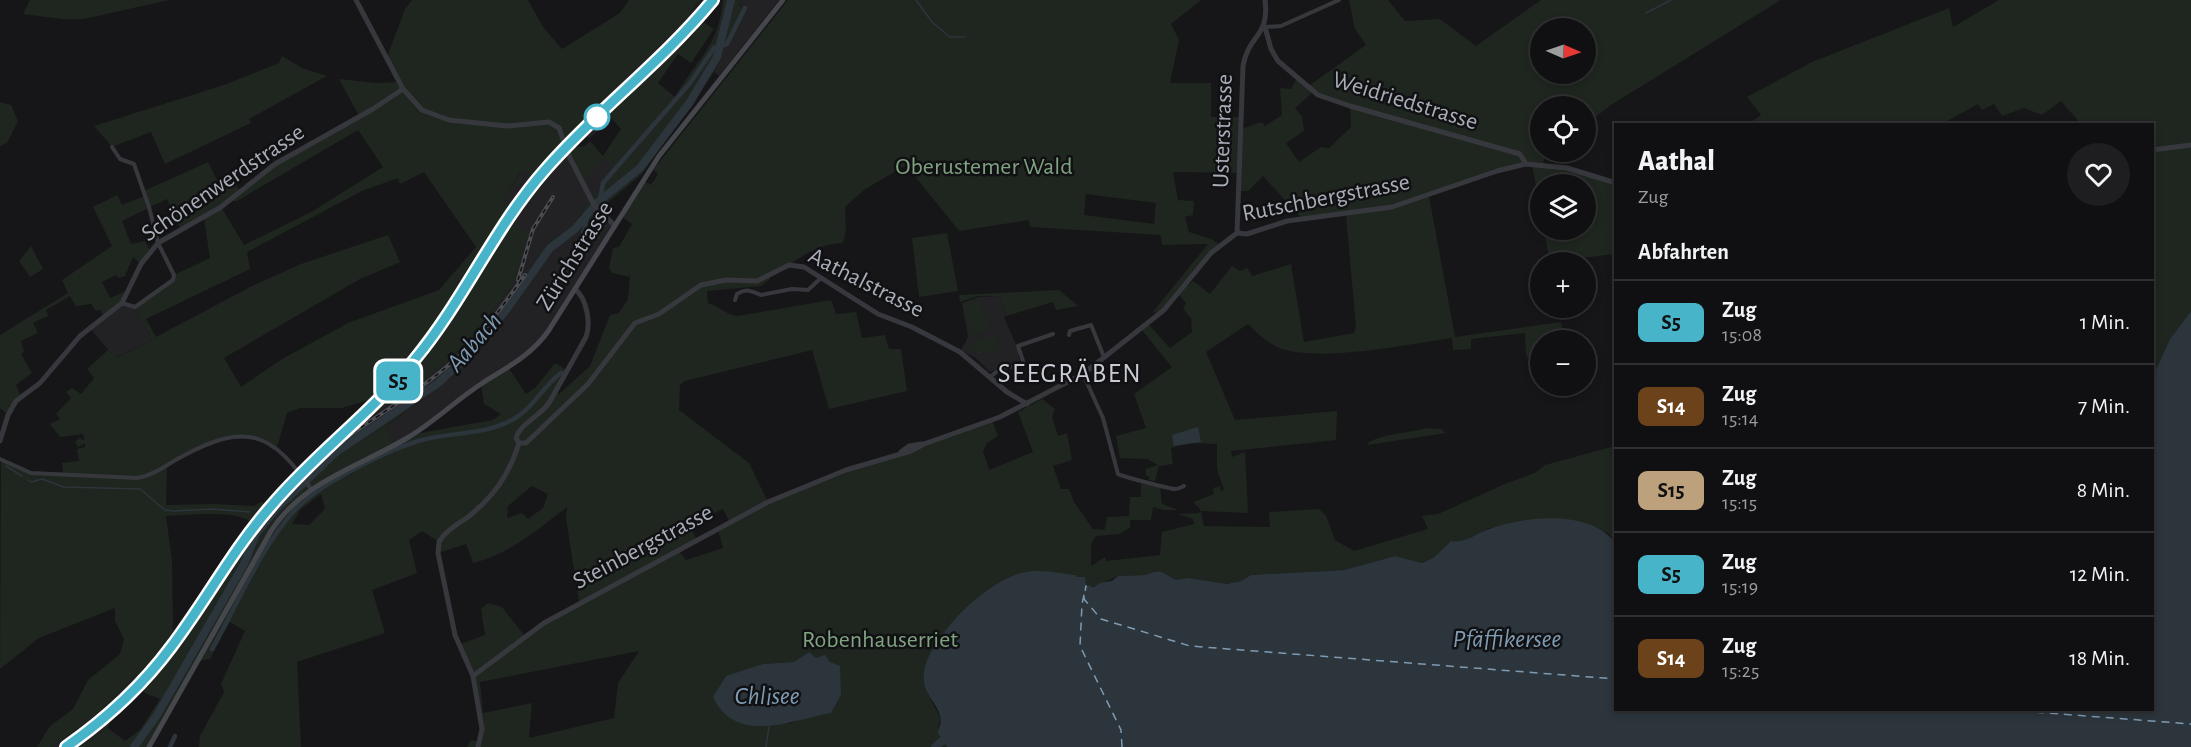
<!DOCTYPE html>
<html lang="de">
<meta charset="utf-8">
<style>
body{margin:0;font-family:"Alegreya Sans",sans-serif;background:#1e1e20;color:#f1f3f6;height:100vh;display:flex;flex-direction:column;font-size:22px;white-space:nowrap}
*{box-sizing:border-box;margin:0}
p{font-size:20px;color:#9c9d9f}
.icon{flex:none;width:33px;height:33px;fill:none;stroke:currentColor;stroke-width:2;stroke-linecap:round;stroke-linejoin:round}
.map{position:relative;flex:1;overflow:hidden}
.sheet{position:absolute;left:1614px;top:123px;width:540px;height:588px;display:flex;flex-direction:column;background:#101012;border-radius:0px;box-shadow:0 3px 9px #0003,0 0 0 2px #303032}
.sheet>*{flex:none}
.badge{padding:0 12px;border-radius:9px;font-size:21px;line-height:39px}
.needle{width:39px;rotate:92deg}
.buttons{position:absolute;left:1530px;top:18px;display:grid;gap:12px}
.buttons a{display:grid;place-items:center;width:66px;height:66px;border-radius:50%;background:#101012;box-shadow:0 3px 9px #0003,0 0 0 2px #303032;font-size:30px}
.map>.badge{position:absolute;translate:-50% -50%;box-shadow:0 0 0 3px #fff}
h2{padding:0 24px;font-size:22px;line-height:54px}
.round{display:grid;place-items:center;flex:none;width:63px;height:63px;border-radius:32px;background:#1e1e20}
.overview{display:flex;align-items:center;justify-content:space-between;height:102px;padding:0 24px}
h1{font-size:28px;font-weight:800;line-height:45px}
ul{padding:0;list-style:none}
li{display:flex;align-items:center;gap:18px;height:84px;padding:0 24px;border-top:2px solid #303032}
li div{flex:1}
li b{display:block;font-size:22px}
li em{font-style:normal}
li .badge{min-width:66px;font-weight:700;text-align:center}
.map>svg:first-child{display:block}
.built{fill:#222225}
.green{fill:#1e261f;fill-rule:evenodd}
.water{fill:#2c353c}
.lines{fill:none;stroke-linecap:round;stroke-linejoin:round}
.stream{stroke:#2c353c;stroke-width:1.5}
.canal{stroke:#2c353c;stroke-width:4.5}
.river{stroke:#2c353c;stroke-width:8}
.ferry{stroke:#7f9bb3;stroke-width:1.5;stroke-dasharray:8 6;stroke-linecap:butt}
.minor{stroke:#37383d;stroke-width:4}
.tertiary{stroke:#37383d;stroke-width:5}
.secondary{stroke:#45474d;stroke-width:5}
.rail-casing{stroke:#4a4c52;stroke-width:4}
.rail{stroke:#111113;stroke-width:1.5;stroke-dasharray:4.5;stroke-linecap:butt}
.tertiary-bridge{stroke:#37383d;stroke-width:5}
.line-casing{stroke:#fff;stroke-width:14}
.line{stroke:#48b4ca;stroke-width:9}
.stop-dot{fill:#fff;stroke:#48b4ca;stroke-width:3}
.labels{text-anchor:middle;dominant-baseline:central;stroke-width:5;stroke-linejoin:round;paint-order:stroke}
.street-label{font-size:24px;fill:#a8adb8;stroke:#111113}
.park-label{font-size:24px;fill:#7fa381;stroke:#111113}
.water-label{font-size:26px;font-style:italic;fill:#7f9bb3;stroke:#111113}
.quarter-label{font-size:27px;letter-spacing:1.5px;fill:#c9ccd4;stroke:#111113}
</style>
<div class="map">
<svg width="2191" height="747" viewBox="0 0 2191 747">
<rect width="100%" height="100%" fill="#161618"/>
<g class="built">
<polygon points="703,0 717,0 693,32 690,31 649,74 607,112 609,119 590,138 584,136 561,157 576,172 602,158 616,169 585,207 571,230 550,242 483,334 437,378 333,450 299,479 255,529 184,635 161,664 111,717 108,728 79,747 52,747 92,719 152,659 265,505 296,471 383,389 418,344 428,347 362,422 429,377 467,344 514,224 503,200 522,170 532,175 573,126"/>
<polygon points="741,0 779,0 719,76 714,72 719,63 722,48 745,8 739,5"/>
<polygon points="598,210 615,226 534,349 394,445 384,428 466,366 511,311 551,250 572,237"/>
<polygon points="999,296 1006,316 1004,317 1020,354 1018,355 1020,361 990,372 977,359 961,350 968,337 962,303 979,297"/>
<polygon points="122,303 135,307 152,341 115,358 90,328"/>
</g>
<g class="green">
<polygon points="30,0 169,0 84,19 62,19 23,14"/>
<path d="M 412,0 L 528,0 L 543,27 L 562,49 L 620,13 L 629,0 L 701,0 C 649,62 583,111 532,175 L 521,171 L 503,200 L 521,212 L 514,224 L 528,233 L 517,278 L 467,344 L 429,377 L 359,425 L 410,371 L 428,347 L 418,344 L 371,402 L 369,400 L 342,408 L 300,408 L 287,413 L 277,447 C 241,424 201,448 167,465 L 166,505 L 213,504 L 254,506 L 262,501 L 265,505 L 251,522 C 233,509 188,516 166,516 L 172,561 L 173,631 L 152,659 L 92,719 L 52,747 L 37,747 L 50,726 L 73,709 L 88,680 L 120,654 L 124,639 L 115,621 L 115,608 L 39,638 L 0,669 L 1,460 L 27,472 L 63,474 L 62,463 L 79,461 L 77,449 L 85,447 L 85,443 L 78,447 L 75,442 L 79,438 L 84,440 L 83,434 L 60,437 L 50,424 L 60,419 L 56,414 L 71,398 L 66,392 L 72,388 L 81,394 L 94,378 L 87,369 L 108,350 L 116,358 L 152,341 L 135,307 L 167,286 L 174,275 L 210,258 L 204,218 L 181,230 L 167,199 L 122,221 L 131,244 L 145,241 L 150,251 L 141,264 L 133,257 L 125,276 L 119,278 L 116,275 L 102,282 L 110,298 L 131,289 L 127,297 L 105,318 L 100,310 L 96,311 L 91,304 L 76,306 L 70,296 L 46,310 L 48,316 L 33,323 L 38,333 L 21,341 L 24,352 L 21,354 L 32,373 L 16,385 L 21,397 L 8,415 L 0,408 L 0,335 L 68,293 L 62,280 L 112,246 L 93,207 L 117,195 L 122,205 L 145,196 L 144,191 L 208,162 L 218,182 L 232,177 L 240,192 L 258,175 L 359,116 L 339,79 L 376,83 L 398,82 L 387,57 L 405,9 ZM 358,130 L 383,167 L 313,211 L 244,245 L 221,207 L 230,201 L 237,201 ZM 424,172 L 476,247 L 439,290 L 348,323 L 282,359 L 241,387 L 224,358 L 360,279 L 400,262 L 388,235 L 301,264 L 252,286 L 156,337 L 146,319 L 250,269 L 247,252 L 362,191 L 398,178 L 400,184 Z"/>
<path d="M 723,0 L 741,0 L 739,5 L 745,9 L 728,44 L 722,48 L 719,63 L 714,72 L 641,175 L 594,214 L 587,235 L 578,231 L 551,250 L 511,311 L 466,366 L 385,427 L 394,445 L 414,434 L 493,420 L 501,414 L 484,404 L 481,384 L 508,367 L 526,394 L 536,387 L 555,363 L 568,371 L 557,391 L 559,394 L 590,366 L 610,315 L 619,313 L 628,299 L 630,277 L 612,273 L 609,268 L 613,248 L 619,247 L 632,224 L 621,216 L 643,180 L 651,185 L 658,174 L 653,170 L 788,0 L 1201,0 L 1171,24 L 1179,40 L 1170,83 L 1211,83 L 1211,117 L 1241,117 L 1241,129 L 1262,122 L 1265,126 L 1282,115 L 1280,88 L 1291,89 L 1297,78 L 1307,87 L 1366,45 L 1355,29 L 1349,0 L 1388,0 L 1405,21 L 1440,19 L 1476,46 L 1541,0 L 1781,0 L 1611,105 L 1586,124 L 1586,106 L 1540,106 L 1540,152 L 1553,152 L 1544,159 L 1543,164 L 1615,183 L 1615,254 L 1550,262 L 1544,230 L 1586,230 L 1586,184 L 1540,184 L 1540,208 L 1532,164 L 1517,165 L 1429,196 L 1455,337 L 1561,322 L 1564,340 L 1540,340 L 1540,355 L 1526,357 L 1525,333 L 1471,339 L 1471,349 L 1453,350 L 1452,338 C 1409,344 1315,364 1277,347 C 1266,342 1256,332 1248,324 L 1206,352 L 1235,420 L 1337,411 L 1336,440 L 1231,451 L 1232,457 L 1245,452 L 1248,513 L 1201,511 L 1204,526 L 1270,527 L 1269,512 L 1319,509 L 1326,516 L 1335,540 L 1354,551 L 1428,529 L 1422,516 L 1438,514 L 1507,483 L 1535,473 L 1545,465 L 1615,446 L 1615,542 L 1608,533 L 1580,523 L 1489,528 L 1460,543 L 1454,541 L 1446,545 L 1433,558 L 1422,563 L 1395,556 L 1344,570 L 1251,575 L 1241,581 L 1227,584 L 1190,579 L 1176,580 L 1162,572 L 1154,572 L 1145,575 L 1118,576 L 1097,586 L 1086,586 L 1076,575 L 1027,572 L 1000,583 L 973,602 L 946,629 L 930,698 L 941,719 L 938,727 L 947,747 L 467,747 L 471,740 L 480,742 L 482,735 L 476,688 L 458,645 L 485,635 L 481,609 L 488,603 L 502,607 L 524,635 L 579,602 L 566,518 L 567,507 C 537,530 510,554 473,563 L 466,544 L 438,553 L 439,542 L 422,531 L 409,540 L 417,573 L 372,590 L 385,633 L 297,662 L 301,747 L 199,747 L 200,736 L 224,692 L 221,684 L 245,631 L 230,622 L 210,659 L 196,661 L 149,747 L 79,747 L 108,728 L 125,741 L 140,730 L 160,699 L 147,694 L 140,688 L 184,635 L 270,510 L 316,463 L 437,378 L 471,347 L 508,302 L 550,242 L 571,230 L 585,207 L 615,169 L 602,159 L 589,176 L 581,181 L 576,172 L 560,157 L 569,148 L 585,146 L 590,141 L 603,156 L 621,129 L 607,113 L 649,74 L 690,31 L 693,32 L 682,49 L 702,21 L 714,29 L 691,63 L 678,54 L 658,83 L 675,97 C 696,60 719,46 723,0 ZM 1540,28 L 1586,28 L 1586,74 L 1540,74 ZM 1313,92 L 1350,106 L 1351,127 L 1329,148 L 1321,147 L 1299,162 L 1286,143 L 1304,131 L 1302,116 L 1295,108 ZM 906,165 L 959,231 L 1029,220 L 1030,227 L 1161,235 L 1162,245 L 1208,244 L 1152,313 L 1164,310 L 1179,295 L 1186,303 L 1183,309 L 1191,318 L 1192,332 L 1170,348 L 1148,324 L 1141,329 L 1172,367 L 1134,394 L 1146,428 L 1116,436 L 1120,458 L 1147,459 L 1158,465 L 1146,469 L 1146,476 L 1149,476 L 1149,480 L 1155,481 L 1159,466 L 1173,464 L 1171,448 L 1187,443 L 1217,444 L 1217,469 L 1224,490 L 1221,491 L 1220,486 L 1213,488 L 1214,494 L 1193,502 L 1201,510 L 1199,513 L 1178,514 L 1193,519 L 1194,524 L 1162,532 L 1160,555 L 1106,561 L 1105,557 L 1091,566 L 1091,544 L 1096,536 L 1119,534 L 1130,528 L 1130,520 L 1151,520 L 1153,507 L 1164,510 L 1179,510 L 1162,504 L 1160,485 L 1141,484 L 1141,497 L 1130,497 L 1129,516 L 1107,517 L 1105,530 L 1093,529 L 1074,502 L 1069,489 L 1061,489 L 1053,466 L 1072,460 L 1067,433 L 1058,436 L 1052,417 L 1055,409 L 1042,399 L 1018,412 L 1033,452 L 989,470 L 983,451 L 987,443 L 998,436 L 992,420 L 907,447 L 899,453 L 768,502 L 749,463 L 679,410 L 680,385 L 685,381 L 812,350 L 829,409 L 907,391 L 901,349 L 889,349 L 885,335 L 862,338 L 856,312 L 836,314 L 831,300 L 738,316 C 726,315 719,306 708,303 L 707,291 L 761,286 L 770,279 L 770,276 C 799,262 808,245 843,243 L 846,230 L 845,207 L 864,190 ZM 1173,172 L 1239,173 L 1239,191 L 1248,191 L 1263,176 L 1302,219 L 1346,215 L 1356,327 L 1354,333 L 1304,342 L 1291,264 L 1252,276 L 1247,268 L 1240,271 L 1232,266 L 1210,294 L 1193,281 L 1185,288 L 1221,245 L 1211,239 L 1189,232 L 1185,217 L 1193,215 L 1194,201 L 1178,200 ZM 1086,194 L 1156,203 L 1154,224 L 1084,215 ZM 532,486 L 548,494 L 543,508 L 528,519 L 522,513 L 507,518 L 508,506 ZM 321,494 L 325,509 L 309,525 L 292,524 L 301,509 ZM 723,509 L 729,521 L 718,530 L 723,548 L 686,560 L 679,551 L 696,539 L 690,524 ZM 639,651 L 618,683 L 614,718 L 529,738 L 532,703 L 483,713 L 480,682 ZM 809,652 L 816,658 L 831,713 L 804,718 L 789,724 L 763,664 L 794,662 Z"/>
<polygon points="1999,0 2191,0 2191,311 2170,339 2153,376 2152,124 2076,124 2080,123 2061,101 2042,115 2024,108 2002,116 1994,104 1982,110 1978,104 1942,124 1748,124 1761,115 1747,97 1812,62 1949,8 1953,27"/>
<polygon points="282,56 302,68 327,76 249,119 251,123 165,164 151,132 112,147 94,126 224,85 279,63"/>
<polygon points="0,102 11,105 18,121 7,143 0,146"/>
<polygon points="947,233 958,291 919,297 912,238"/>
<polygon points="31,246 43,269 30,277 19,261"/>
<polygon points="1059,290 1078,306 1056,310 1053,302 1006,316 999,296 979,296 960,302 959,295"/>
<polygon points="979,299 990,329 973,335 963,305"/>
<polygon points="995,334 999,347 978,355 969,347 969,343"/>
<path d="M 1427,428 L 1441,429 L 1446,433 L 1368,445 L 1369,442 C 1386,433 1409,433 1427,428 Z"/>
</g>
<g class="water">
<path d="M 2191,311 L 2191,747 L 947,747 L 938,733 C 938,729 941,724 941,720 C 939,703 921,694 924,673 C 929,636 989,578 1026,572 C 1041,569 1060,574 1076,575 L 1077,577 L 1085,577 L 1086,585 L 1094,587 L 1100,583 L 1112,581 L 1118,576 L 1145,575 L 1154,572 L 1162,572 L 1176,580 L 1188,578 L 1227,584 L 1241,581 L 1251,575 L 1344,570 L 1395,556 L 1422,563 L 1433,558 L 1451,541 C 1468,543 1474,534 1489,529 C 1526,516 1588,509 1615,542 L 1616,710 L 2152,710 L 2153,376 L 2170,339 Z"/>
<polygon points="1198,427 1201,442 1174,446 1172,435"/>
<path d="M 809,652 L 816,658 L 825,655 L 830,662 L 840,666 L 841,695 L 831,713 C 792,720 736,746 713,697 L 726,676 L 763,664 L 794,662 Z"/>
</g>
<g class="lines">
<g class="stream">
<polyline points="916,0 932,22 950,37 965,37"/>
<polyline points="1646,13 1671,0"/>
<polyline points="6,466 22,476"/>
<polyline points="28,480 31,482 42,479 64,487 140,489 165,510 173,511 213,509 250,512"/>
<polyline points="766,747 769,727"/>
</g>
<g class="canal">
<polyline points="600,200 603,183 690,83 714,48 727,44 745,8"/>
<polyline points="583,233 589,211"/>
<path d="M 212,649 C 237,605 260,549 293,512 C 316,486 381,453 415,442 C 447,431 480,437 512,420 C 534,408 542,387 561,373"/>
<polyline points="170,747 175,736"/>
</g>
<g class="river">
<polyline points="598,202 640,168 690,102 717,57 731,0"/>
<polyline points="134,747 157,715 244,564 256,534 276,509 335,453 437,384 466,358 507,309 550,248 574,230 592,209"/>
<polyline points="935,747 942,741 953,739"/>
</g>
<g class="ferry">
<polyline points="2008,710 2191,724"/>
<polyline points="1122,747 1121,730 1080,646 1082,604 1086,586 1084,599 1101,619 1190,646 1616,679"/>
</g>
<g class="minor">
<polyline points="1265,27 1281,26 1339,0"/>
<polyline points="112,147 120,159 134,164 149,207 158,243 174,275 173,280 135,307 122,303"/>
<path d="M 735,300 L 737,294 C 746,288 752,291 761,295 L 792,289 L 808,290 L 821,278"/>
<polyline points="1069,335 1070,331 1091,325 1104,357"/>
<path d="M 1083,374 L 1103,418 L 1118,474 C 1121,476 1170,489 1175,489 C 1179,489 1181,487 1184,486"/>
<polyline points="990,377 1000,369 1024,364 1018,346 1053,334"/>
<path d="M 0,459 L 31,473 L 137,478 C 155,475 167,464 183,456 C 246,422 272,432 311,489"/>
</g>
<g class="tertiary">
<polyline points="356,0 403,89 422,110 449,120 507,126 549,122 559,128"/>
<polyline points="1265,27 1271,49 1278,61 1318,95 1350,106 1520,154 1526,164"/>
<polyline points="2152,150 2191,145"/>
<polyline points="569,156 594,205 615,226"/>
<path d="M 1237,233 L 1243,66 C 1248,35 1270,37 1265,0"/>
<polyline points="0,441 8,415 16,401 40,383 80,336 122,303 141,264 158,243 221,207 275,164 373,109 403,89"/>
<polyline points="519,443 526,443 588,384 635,323 659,314 701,285 726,280 757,281 789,265 804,267 878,314 912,327 960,352 1007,392 1027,404"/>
<polyline points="901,452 909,446 922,444"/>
<path d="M 473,676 L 455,635 L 438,553 L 439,542 C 445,531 458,524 468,517 C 494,496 509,475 519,443 L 516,438 C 520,424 541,415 549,403 L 586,337 C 591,323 587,299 575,289"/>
<polyline points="478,747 482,729 473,676 544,623 768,502 846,470 911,451 924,444 1000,417 1083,374 1164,310 1211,253 1237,233 1247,234 1287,221 1392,207 1497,171 1526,164 1567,168 1616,183"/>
</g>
<path class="secondary" d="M 149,747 L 271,531 C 303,481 359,467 407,438 C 433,423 455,401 481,384 C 506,368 532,355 549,330 L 659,156 L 783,0"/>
<defs>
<g id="rail">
<path d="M 537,179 C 591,114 660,65 713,0"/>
<polyline points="518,280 533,229 553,197"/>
<path d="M 346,438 C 384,411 424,388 458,357 C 484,333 504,304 525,275"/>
<path d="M 62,747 C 107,716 146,677 178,632 C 208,590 234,545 267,506 C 316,449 378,406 423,346"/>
</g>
</defs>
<use href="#rail" class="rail-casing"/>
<use href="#rail" class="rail"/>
<polyline class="tertiary-bridge" points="559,128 569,156"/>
</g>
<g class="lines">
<defs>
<path id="line" d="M 66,747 C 106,719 142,686 171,647 C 206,601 233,549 272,505 C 316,453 372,413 415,359 C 464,300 494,228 545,170 C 597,110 662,62 713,0"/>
</defs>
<use href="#line" class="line-casing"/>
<use href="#line" class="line"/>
</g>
<circle class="stop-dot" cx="597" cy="117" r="12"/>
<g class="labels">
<g class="street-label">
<text transform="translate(1405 101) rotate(17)">Weidriedstrasse</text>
<text transform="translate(1223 131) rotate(-88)">Usterstrasse</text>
<text transform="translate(223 183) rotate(-34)">Schönenwerdstrasse</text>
<text transform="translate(1326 198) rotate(-11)">Rutschbergstrasse</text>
<text transform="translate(575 256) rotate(-58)">Zürichstrasse</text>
<text transform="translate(866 283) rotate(27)">Aathalstrasse</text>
<text transform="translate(643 547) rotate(-28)">Steinbergstrasse</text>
</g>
<g class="park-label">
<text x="984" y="167">Oberustemer Wald</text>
<text x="880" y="640">Robenhauserriet</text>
</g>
<g class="water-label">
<text transform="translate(474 342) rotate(-49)">Aabach</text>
<text x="1507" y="639">Pfäffikersee</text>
<text x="767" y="696">Chlisee</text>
</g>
<g class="quarter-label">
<text x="1070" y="373">SEEGRÄBEN</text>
</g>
</g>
</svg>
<div class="buttons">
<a><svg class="needle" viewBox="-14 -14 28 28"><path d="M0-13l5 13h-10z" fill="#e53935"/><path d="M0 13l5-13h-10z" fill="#9c9d9f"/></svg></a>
<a><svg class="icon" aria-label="locate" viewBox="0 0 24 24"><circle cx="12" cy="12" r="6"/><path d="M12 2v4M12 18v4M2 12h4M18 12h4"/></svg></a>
<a><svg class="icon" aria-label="layers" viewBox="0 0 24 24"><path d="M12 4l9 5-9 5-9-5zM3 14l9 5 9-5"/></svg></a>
<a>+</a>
<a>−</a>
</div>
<b class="badge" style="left:398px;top:381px;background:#48b4ca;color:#111">S5</b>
<section class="sheet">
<div class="overview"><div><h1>Aathal</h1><p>Zug</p></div><a class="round"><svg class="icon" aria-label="heart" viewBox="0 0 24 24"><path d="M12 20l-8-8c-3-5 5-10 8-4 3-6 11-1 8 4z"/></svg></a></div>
<h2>Abfahrten</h2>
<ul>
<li><span class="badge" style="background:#48b4ca;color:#111">S5</span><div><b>Zug</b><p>15:08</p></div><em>1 Min.</em></li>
<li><span class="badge" style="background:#6c421b;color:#fff">S14</span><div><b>Zug</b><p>15:14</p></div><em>7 Min.</em></li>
<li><span class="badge" style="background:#bda07c;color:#111">S15</span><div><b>Zug</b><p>15:15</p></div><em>8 Min.</em></li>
<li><span class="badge" style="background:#48b4ca;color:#111">S5</span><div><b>Zug</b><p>15:19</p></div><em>12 Min.</em></li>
<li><span class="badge" style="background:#6c421b;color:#fff">S14</span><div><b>Zug</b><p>15:25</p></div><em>18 Min.</em></li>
</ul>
</section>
</div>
